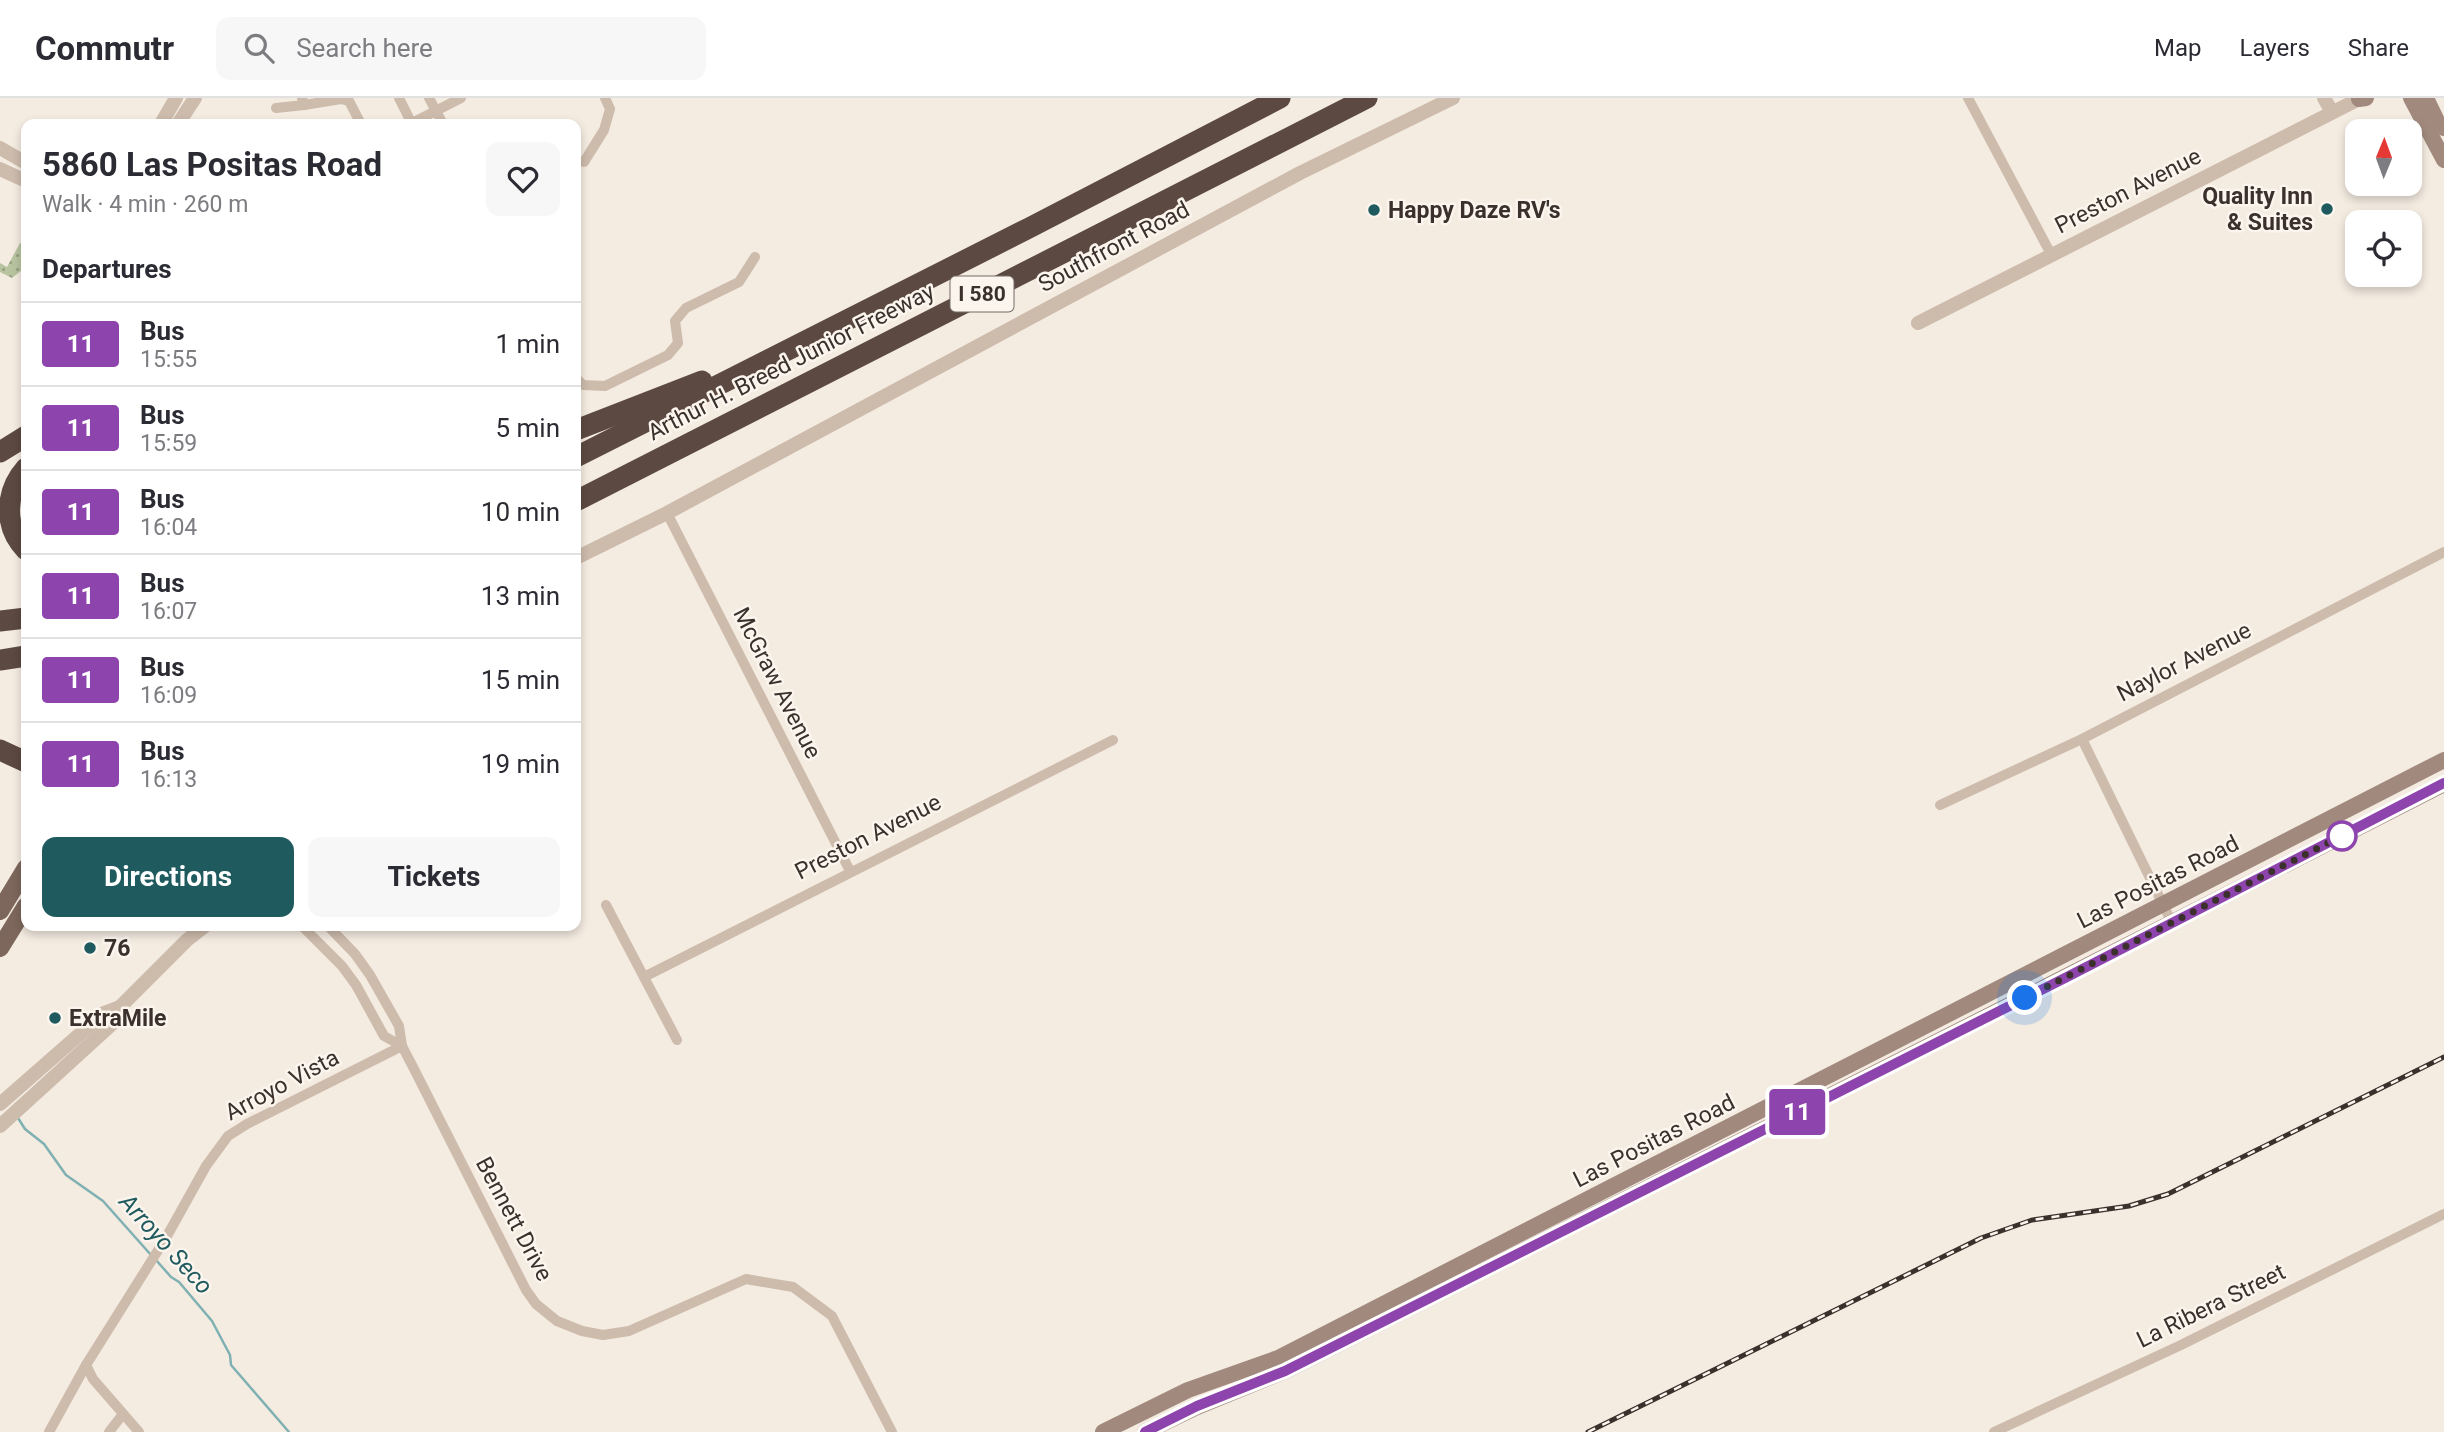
<!DOCTYPE html>
<meta charset="utf-8">
<style>
body{margin:0;font-family:Roboto,sans-serif;background:#f7f7f7;color:#2b2b33;height:100vh;display:flex;flex-direction:column;font-size:26px;white-space:nowrap}
*{box-sizing:border-box;margin:0}
p{font-size:23px;color:#7c7c81}
.icon{flex:none;width:38px;height:38px;fill:none;stroke:currentColor;stroke-width:2;stroke-linecap:round;stroke-linejoin:round}
.map{position:relative;flex:1;overflow:hidden}
.drawer{position:absolute;left:21px;top:21px;width:560px;height:812px;display:flex;flex-direction:column;background:#fff;border-radius:14px;box-shadow:0 4px 10px #0003}
.drawer>*{flex:none}
.badge{padding:0 14px;border-radius:5px;font-size:24px;line-height:46px}
.needle{width:46px;rotate:1deg}
.tools{position:absolute;left:2345px;top:21px;display:grid;gap:14px}
.tools a{display:grid;place-items:center;width:77px;height:77px;border-radius:14px;background:#fff;box-shadow:0 4px 10px #0003;font-size:35px}
.you{position:absolute;width:35px;height:35px;margin:-18px;border:5px solid #fff;border-radius:50%;background:#1a73e8;box-shadow:0 0 0 10px #1a73e833}
.map>.badge{position:absolute;translate:-50% -50%;box-shadow:0 0 0 4px #fff}
h2{padding:0 21px;font-size:26px;line-height:63px}
.round{display:grid;place-items:center;flex:none;width:74px;height:74px;border-radius:14px;background:#f7f7f7}
.overview{display:flex;align-items:center;justify-content:space-between;height:119px;padding:0 21px}
h1{font-size:33px;font-weight:700;line-height:52px}
.cta{display:flex;gap:14px;margin-top:auto;padding:14px 21px}
.cta a{flex:1;height:80px;border-radius:14px;background:#1f5a5e;color:#fff;font-size:28px;font-weight:700;line-height:80px;text-align:center}
.cta a+a{background:#f7f7f7;color:#2b2b33}
ul{padding:0;list-style:none}
li{display:flex;align-items:center;gap:21px;height:84px;padding:0 21px;border-top:2px solid #e1e1e2}
li div{flex:1}
li b{display:block;font-size:26px}
li em{font-style:normal}
li .badge{min-width:77px;font-weight:700;text-align:center}
header{display:flex;align-items:center;gap:42px;box-sizing:border-box;height:98px;padding:0 35px;background:#fff;border-bottom:2px solid #e1e1e2}
header strong{font-size:33px}
nav{display:flex;gap:38px;margin-inline-start:auto;font-size:24px}
.search{width:490px;height:63px;background:#f7f7f7;display:flex;align-items:center;gap:18px;box-sizing:border-box;padding:0 24px;border-radius:14px;color:#7c7c81;font-size:26px}
.map>svg:first-child{display:block}
.grass{fill:url(#grass-dots)}
.lines{fill:none;stroke-linecap:round;stroke-linejoin:round}
.stream{stroke:#7fb0b2;stroke-width:2.5}
.minor{stroke:#cdbbac;stroke-width:10}
.tertiary{stroke:#cdbbac;stroke-width:14}
.secondary{stroke:#a18a7d;stroke-width:16}
.primary{stroke:#7d675c;stroke-width:18}
.motorway{stroke:#5c4a42;stroke-width:21}
.rail-casing{stroke:#3b302b;stroke-width:5}
.rail{stroke:#fbf5ee;stroke-width:2.5;stroke-dasharray:8;stroke-linecap:butt}
.line-casing{stroke:#fff;stroke-width:16}
.line{stroke:#8e44ad;stroke-width:10}
.walk{stroke:#3b302b;stroke-width:7;stroke-dasharray:0 12.6}
.poi-dot{fill:#1f5a5e;stroke:#fbf5ee;stroke-width:2.5}
.stop-dot{fill:#fff;stroke:#8e44ad;stroke-width:3.5}
.labels{text-anchor:middle;dominant-baseline:central;stroke-width:5;stroke-linejoin:round;paint-order:stroke}
.shield{fill:#fbf5ee;stroke:#756b66;stroke-width:2}
.shield-label{font-size:21px;font-weight:bold;fill:#3b302b}
.street-label{font-size:23px;fill:#3b302b;stroke:#fbf5ee}
.poi-label{font-size:23px;font-weight:bold;fill:#3b302b;stroke:#fbf5ee;text-anchor:start}
.water-label{font-size:24px;font-style:italic;fill:#1f5a5e;stroke:#fbf5ee}
</style>
<header>
<strong>Commutr</strong>
<div class="search"><svg class="icon" aria-label="search" viewBox="0 0 24 24"><circle cx="10" cy="10" r="6"/><path d="M15 15l6 6"/></svg>Search here</div>
<nav><a>Map</a><a>Layers</a><a>Share</a></nav>
</header>
<div class="map">
<svg width="2444" height="1334" viewBox="0 0 2444 1334">
<defs>
<pattern id="grass-dots" width="8" height="8" patternUnits="userSpaceOnUse" patternTransform="scale(1.75)"><rect width="8" height="8" fill="#b8c4a0"/><path d="M2 2h.1M6 6h.1" fill="none" stroke="#97a083" stroke-width="1.8" stroke-linecap="round"/></pattern>
</defs>
<rect width="100%" height="100%" fill="#f4ebe1"/>
<polygon class="grass" points="20,145 26,147 26,169 12,180 0,174 0,165 7,169"/>
<g class="lines">
<g class="stream">
<polyline points="18,1020 25,1031 44,1046 66,1077 103,1103 151,1157"/>
<polyline points="156,1162 171,1179 179,1184 212,1223 230,1257 231,1267 289,1334"/>
</g>
<g class="minor">
<polyline points="302,0 304,7 341,1 349,3 361,26"/>
<polyline points="399,0 412,26"/>
<polyline points="429,0 443,26"/>
<polyline points="1968,0 2052,158"/>
<polyline points="276,10 304,7"/>
<polyline points="412,25 461,0"/>
<polyline points="584,64 604,32 610,11 605,0"/>
<polyline points="576,280 583,287 605,288 668,257 678,245 675,223 686,210 739,184 755,159"/>
<polyline points="667,415 850,773"/>
<polyline points="2082,641 2172,825"/>
<polyline points="1940,707 2082,641 2444,454"/>
<polyline points="606,807 677,942"/>
<polyline points="302,828 342,868 356,887 384,938 402,948"/>
<polyline points="328,828 355,856 370,877 399,928 402,948 413,969 526,1192 536,1206 557,1223 582,1233 603,1237 629,1233 746,1181 793,1189 832,1218 892,1334"/>
<polyline points="644,879 1113,642"/>
<polyline points="86,1267 93,1281 139,1334"/>
<polyline points="49,1334 86,1267 167,1138 206,1068 228,1038 247,1026 402,948"/>
<polyline points="109,1334 123,1316"/>
<polyline points="1994,1334 2181,1247 2444,1116"/>
</g>
<g class="tertiary">
<polyline points="2324,0 2332,14"/>
<polyline points="161,26 176,0"/>
<polyline points="178,26 195,0"/>
<polyline points="0,50 26,65"/>
<polyline points="0,71 26,83"/>
<polyline points="1918,225 2359,1"/>
<polyline points="576,460 667,415 1300,75 1453,0"/>
<polyline points="0,1006 104,915 120,909"/>
<polyline points="0,1028 113,925 120,909 187,842 205,828"/>
</g>
<g class="secondary">
<polyline points="2411,0 2444,62"/>
<polyline points="2426,0 2438,25 2444,30"/>
<polyline points="2359,1 2366,0"/>
<polyline points="1103,1334 1188,1292 1278,1260 2444,662"/>
<polyline points="1145,1334 1197,1309 1285,1273 2049,887 2444,686"/>
</g>
<g class="primary">
<polyline points="0,813 26,770"/>
<polyline points="0,850 26,808"/>
</g>
<g class="motorway">
<polyline points="576,332 702,283"/>
<polyline points="0,354 26,338"/>
<polyline points="576,359 1029,130 1280,0"/>
<path d="M 26,370 C 5,394 3,428 26,452"/>
<polyline points="576,403 1367,0"/>
<polyline points="0,523 26,520"/>
<polyline points="0,562 26,558"/>
<polyline points="0,652 26,664"/>
</g>
<defs>
<polyline id="rail" points="1588,1334 1981,1140 2032,1122 2129,1108 2168,1096 2444,959"/>
</defs>
<use href="#rail" class="rail-casing"/>
<use href="#rail" class="rail"/>
</g>
<g class="lines">
<defs>
<polyline id="line" points="1145,1334 1197,1308 1285,1273 2065,880 2444,685"/>
</defs>
<use href="#line" class="line-casing"/>
<use href="#line" class="line"/>
<polyline class="walk" points="2025,900 2351,733 2342,738"/>
</g>
<g class="poi-dot">
<circle cx="2327" cy="111" r="7"/>
<circle cx="1374" cy="112" r="7"/>
<circle cx="90" cy="850" r="7"/>
<circle cx="55" cy="920" r="7"/>
</g>
<circle class="stop-dot" cx="2342" cy="738" r="14"/>
<g class="labels">
<rect class="shield" x="950.5" y="178.5" width="63" height="35" rx="5"/>
<g class="shield-label">
<text x="982" y="196">I 580</text>
</g>
<g class="street-label">
<text transform="translate(2128 93) rotate(-27)">Preston Avenue</text>
<text transform="translate(1114 149) rotate(-28)">Southfront Road</text>
<text transform="translate(791 264) rotate(-27)">Arthur H. Breed Junior Freeway</text>
<text transform="translate(2184 564) rotate(-27)">Naylor Avenue</text>
<text transform="translate(777 585) rotate(63)">McGraw Avenue</text>
<text transform="translate(868 739) rotate(-27)">Preston Avenue</text>
<text transform="translate(2158 784) rotate(-27)">Las Positas Road</text>
<text transform="translate(282 987) rotate(-28)">Arroyo Vista</text>
<text transform="translate(1654 1043) rotate(-27)">Las Positas Road</text>
<text transform="translate(514 1121) rotate(62)">Bennett Drive</text>
<text transform="translate(2211 1208) rotate(-26)">La Ribera Street</text>
</g>
<g class="poi-label">
<text x="2313" y="98" text-anchor="end">Quality Inn<tspan x="2313" dy="26">&amp; Suites</tspan></text>
<text x="1388" y="112">Happy Daze RV's</text>
<text x="104" y="850">76</text>
<text x="69" y="920">ExtraMile</text>
</g>
<g class="water-label">
<text transform="translate(166 1146) rotate(48)">Arroyo Seco</text>
</g>
</g>
</svg>
<div class="tools">
<a><svg class="needle" viewBox="-14 -14 28 28"><path d="M0-13l5 13h-10z" fill="#e53935"/><path d="M0 13l5-13h-10z" fill="#7c7c81"/></svg></a>
<a><svg class="icon" aria-label="locate" viewBox="0 0 24 24"><circle cx="12" cy="12" r="6"/><path d="M12 2v4M12 18v4M2 12h4M18 12h4"/></svg></a>
</div>
<div class="you" style="left:2025px;top:900px"></div>
<b class="badge" style="left:1797px;top:1014px;background:#8e44ad;color:#fff">11</b>
<section class="drawer">
<div class="overview"><div><h1>5860 Las Positas Road</h1><p>Walk · 4 min · 260 m</p></div><a class="round"><svg class="icon" aria-label="heart" viewBox="0 0 24 24"><path d="M12 20l-8-8c-3-5 5-10 8-4 3-6 11-1 8 4z"/></svg></a></div>
<h2>Departures</h2>
<ul>
<li><span class="badge" style="background:#8e44ad;color:#fff">11</span><div><b>Bus</b><p>15:55</p></div><em>1 min</em></li>
<li><span class="badge" style="background:#8e44ad;color:#fff">11</span><div><b>Bus</b><p>15:59</p></div><em>5 min</em></li>
<li><span class="badge" style="background:#8e44ad;color:#fff">11</span><div><b>Bus</b><p>16:04</p></div><em>10 min</em></li>
<li><span class="badge" style="background:#8e44ad;color:#fff">11</span><div><b>Bus</b><p>16:07</p></div><em>13 min</em></li>
<li><span class="badge" style="background:#8e44ad;color:#fff">11</span><div><b>Bus</b><p>16:09</p></div><em>15 min</em></li>
<li><span class="badge" style="background:#8e44ad;color:#fff">11</span><div><b>Bus</b><p>16:13</p></div><em>19 min</em></li>
</ul>
<div class="cta"><a>Directions</a><a>Tickets</a></div>
</section>
</div>
